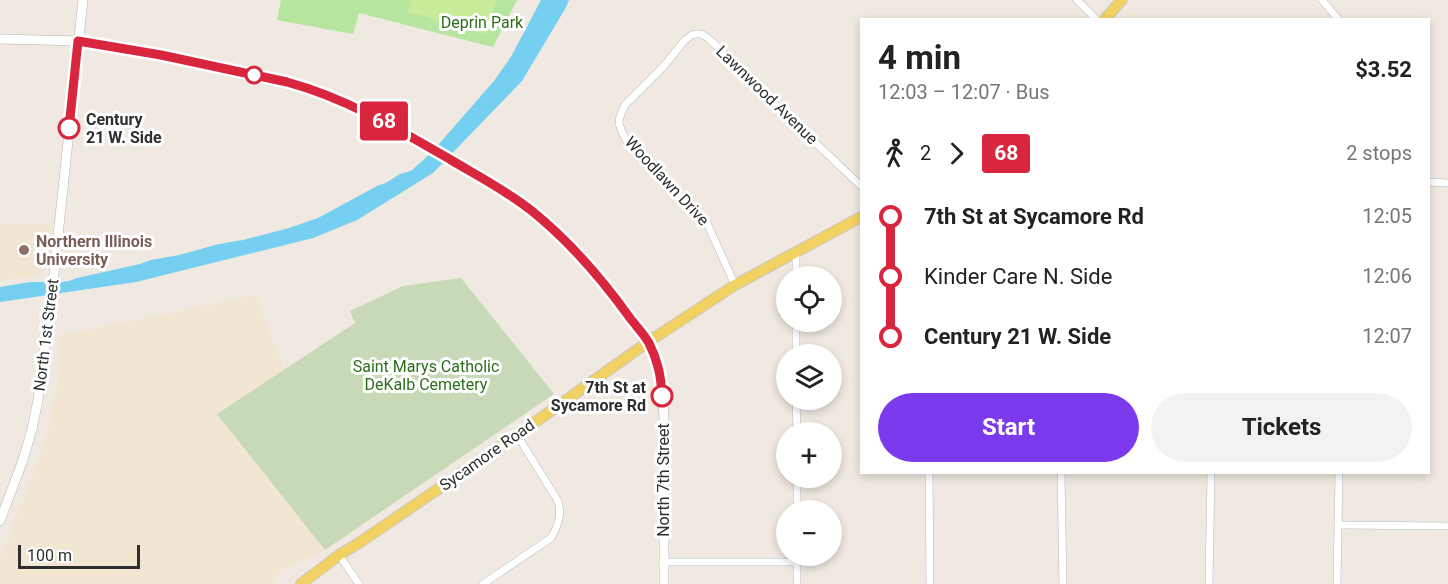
<!DOCTYPE html>
<meta charset="utf-8">
<style>
body{margin:0;font-family:Roboto,sans-serif;background:#f2f2f2;color:#222;height:100vh;display:flex;flex-direction:column;font-size:22px;white-space:nowrap}
*{box-sizing:border-box;margin:0}
p{font-size:20px;color:#767676}
.icon{flex:none;width:33px;height:33px;fill:none;stroke:currentColor;stroke-width:2;stroke-linecap:round;stroke-linejoin:round}
.map{position:relative;flex:1;overflow:hidden}
.panel{position:absolute;left:860px;top:18px;width:570px;height:456px;display:flex;flex-direction:column;background:#fff;border-radius:0px;box-shadow:0 3px 9px #0003}
.panel>*{flex:none}
.badge{padding:0 12px;border-radius:4px;font-size:21px;line-height:39px}
.fabs{position:absolute;left:776px;top:266px;display:grid;gap:12px}
.fabs a{display:grid;place-items:center;width:66px;height:66px;border-radius:50%;background:#fff;box-shadow:0 3px 9px #0003;font-size:30px}
.scale{position:absolute;left:18px;bottom:15px;width:122px;box-sizing:border-box;padding-left:6px;border:3px solid #2e2e2e;border-top:0;font-size:16px;line-height:21px;white-space:nowrap;color:#2e2e2e;-webkit-text-stroke:4px #fff;paint-order:stroke}
.map>.badge{position:absolute;translate:-50% -50%;box-shadow:0 0 0 3px #fff}
.legs{display:flex;align-items:center;gap:9px;height:66px;padding:0 18px;font-size:20px}
.legs p{margin-inline-start:auto}
.head{display:flex;align-items:center;justify-content:space-between;height:102px;padding:0 18px}
h1{font-size:33px;font-weight:700;line-height:45px}
.primary-button{display:flex;gap:12px;margin-top:auto;padding:12px 18px}
.primary-button a{flex:1;height:69px;border-radius:36px;background:#7c3aed;color:#fff;font-size:24px;font-weight:700;line-height:69px;text-align:center}
.primary-button a+a{background:#f2f2f2;color:#222}
ul{padding:0 18px;list-style:none}
li{display:flex;align-items:center;gap:21px;height:60px;font-size:22px}
li i{display:grid;place-items:center;width:9px;height:100%;margin:0 8px;background:currentColor}
li i::after{content:'';width:15px;height:15px;margin:-8px;border:4px solid;border-radius:50%;background:#fff}
li p{margin-inline-start:auto}
li:first-child i{background:linear-gradient(#0000 50%,currentColor 0)}
li:last-child i{background:linear-gradient(currentColor 50%,#0000 0)}
.map>svg:first-child{display:block}
.education{fill:#f0e6d1}
.green{fill:#b6e59e}
.cemetery{fill:#c8d9b8}
.pitch{fill:#c9ec9a}
.water{fill:#75cff0}
.lines{fill:none;stroke-linecap:round;stroke-linejoin:round}
.minor-casing{stroke:#b4b7c1;stroke-width:8}
.tertiary-casing{stroke:#b4b7c1;stroke-width:10}
.primary-casing{stroke:#c9c9c9;stroke-width:12}
.minor{stroke:#fff;stroke-width:7}
.tertiary{stroke:#fff;stroke-width:9}
.primary{stroke:#f2d163;stroke-width:10}
.line-1-casing{stroke:#fff;stroke-width:14}
.line-1{stroke:#d7263d;stroke-width:9}
.stop-1-dot{fill:#fff;stroke:#d7263d;stroke-width:3}
.education-dot{fill:#8d6e63;stroke:#fff;stroke-width:2}
.labels{text-anchor:middle;dominant-baseline:central;stroke-width:6;stroke-linejoin:round;paint-order:stroke}
.park-label{font-size:16px;fill:#2c6e1b;stroke:#fff}
.street-label{font-size:16px;fill:#2e2e2e;stroke:#fff}
.stop-label{font-size:16px;font-weight:bold;fill:#2e2e2e;stroke:#fff;text-anchor:start}
.education-label{font-size:16px;font-weight:bold;fill:#785e54;stroke:#fff;text-anchor:start}
</style>
<div class="map">
<svg width="1448" height="584" viewBox="0 0 1448 584">
<rect width="100%" height="100%" fill="#efe9e1"/>
<g class="education">
<polygon points="0,224 52,224 45,275 0,281"/>
<polygon points="256,295 284,370 217,414 325,550 279,572 271,584 0,584 0,559 45,443 58,380 61,335"/>
</g>
<polygon class="green" points="281,0 517,0 493,47 359,13 353,34 277,20"/>
<polygon class="cemetery" points="461,278 554,394 325,550 217,414 355,323 350,311 403,286"/>
<polygon class="pitch" points="411,0 496,0 487,34 408,12"/>
<polygon class="water" points="541,0 569,0 565,9 522,81 433,173 357,220 313,238 136,282 0,302 0,287 30,282 61,282 69,281 77,278 140,264 151,260 179,255 219,244 243,240 289,228 318,218 379,185 384,184 400,174 411,171 431,153 494,81 512,55"/>
<g class="lines">
<defs>
<g id="minor">
<polyline points="1077,0 1097,20"/>
<polyline points="1322,0 1339,20"/>
<polyline points="1428,182 1448,183"/>
<polyline points="796,252 796,276"/>
<polyline points="735,285 707,223 701,215 642,160 629,145 622,132 619,123 620,116 625,105 663,67 685,40 692,35 696,34 701,34 708,38 784,113 861,186"/>
<polyline points="796,321 796,354"/>
<polyline points="796,399 797,432"/>
<polyline points="929,472 930,584"/>
<polyline points="1061,472 1063,584"/>
<polyline points="797,477 797,510"/>
<polyline points="1338,525 1448,526"/>
<polyline points="339,555 359,584"/>
<polyline points="663,562 797,562"/>
<path d="M 483,584 L 551,538 C 558,526 562,515 558,501 L 517,435"/>
<polyline points="797,584 797,555"/>
<polyline points="1209,584 1211,472"/>
<polyline points="1337,584 1339,472"/>
</g>
<g id="tertiary">
<polyline points="0,39 79,41 161,55 304,87 364,111 398,128 468,169 529,209 559,236 594,272 620,303 648,342 661,375 664,417 664,584"/>
<polyline points="0,521 23,460 32,429 38,400 54,273 83,0"/>
</g>
<g id="primary">
<polyline points="1104,20 1122,0"/>
<polyline points="301,584 339,555 359,543 517,435 648,342 735,285 861,217"/>
</g>
</defs>
<use href="#minor" class="minor-casing"/>
<use href="#tertiary" class="tertiary-casing"/>
<use href="#primary" class="primary-casing"/>
<use href="#minor" class="minor"/>
<use href="#tertiary" class="tertiary"/>
<use href="#primary" class="primary"/>
</g>
<g class="lines">
<defs>
<path id="line-1" d="M 69,128 L 78,41 L 161,55 L 287,82 C 346,98 398,129 451,160 C 478,176 507,191 532,211 C 569,241 602,279 630,318 C 636,326 644,334 649,343 C 658,361 661,376 662,396"/>
</defs>
<use href="#line-1" class="line-1-casing"/>
<use href="#line-1" class="line-1"/>
</g>
<g class="stop-1-dot">
<circle cx="254" cy="75" r="8"/>
<circle cx="69" cy="128" r="10"/>
<circle cx="662" cy="396" r="10"/>
</g>
<circle class="education-dot" cx="24" cy="250" r="6"/>
<g class="labels">
<g class="park-label">
<text x="482" y="22">Deprin Park</text>
<text x="426" y="366">Saint Marys Catholic<tspan x="426" dy="18">DeKalb Cemetery</tspan></text>
</g>
<g class="street-label">
<text transform="translate(767 95) rotate(44)">Lawnwood Avenue</text>
<text transform="translate(667 181) rotate(47)">Woodlawn Drive</text>
<text transform="translate(46 335) rotate(-83)">North 1st Street</text>
<text transform="translate(487 455) rotate(-35)">Sycamore Road</text>
<text transform="translate(663 480) rotate(-90)">North 7th Street</text>
</g>
<g class="stop-label">
<text x="86" y="119">Century<tspan x="86" dy="18">21 W. Side</tspan></text>
<text x="646" y="387" text-anchor="end">7th St at<tspan x="646" dy="18">Sycamore Rd</tspan></text>
</g>
<g class="education-label">
<text x="36" y="241">Northern Illinois<tspan x="36" dy="18">University</tspan></text>
</g>
</g>
</svg>
<div class="fabs">
<a><svg class="icon" aria-label="locate" viewBox="0 0 24 24"><circle cx="12" cy="12" r="6"/><path d="M12 2v4M12 18v4M2 12h4M18 12h4"/></svg></a>
<a><svg class="icon" aria-label="layers" viewBox="0 0 24 24"><path d="M12 4l9 5-9 5-9-5zM3 14l9 5 9-5"/></svg></a>
<a>+</a>
<a>−</a>
</div>
<div class="scale">100 m</div>
<b class="badge" style="left:384px;top:121px;background:#d7263d;color:#fff">68</b>
<section class="panel">
<div class="head"><div><h1>4 min</h1><p>12:03 – 12:07 · Bus</p></div><b>$3.52</b></div>
<div class="legs"><svg class="icon" aria-label="walk" viewBox="0 0 24 24"><circle cx="13" cy="4" r="2"/><path d="M13 8l-2 6 4 7M11 14l-3 7M7 12l3-4h3l4 4"/></svg>2<svg class="icon" aria-label="forward" viewBox="0 0 24 24"><path d="M9 5l7 7-7 7"/></svg><b class="badge" style="background:#d7263d;color:#fff">68</b><p>2 stops</p></div>
<ul>
<li><i style="color:#d7263d"></i><b>7th St at Sycamore Rd</b><p>12:05</p></li>
<li><i style="color:#d7263d"></i><span>Kinder Care N. Side</span><p>12:06</p></li>
<li><i style="color:#d7263d"></i><b>Century 21 W. Side</b><p>12:07</p></li>
</ul>
<div class="primary-button"><a>Start</a><a>Tickets</a></div>
</section>
</div>
